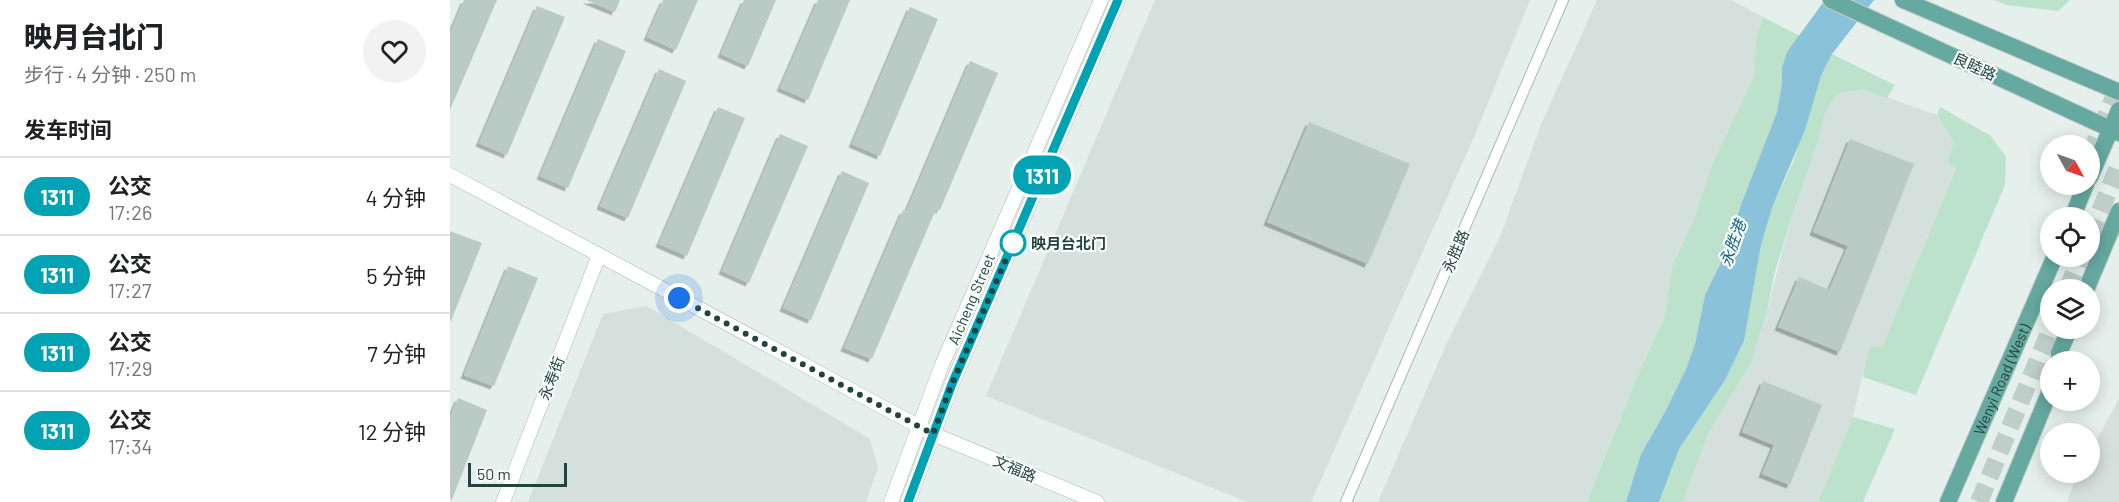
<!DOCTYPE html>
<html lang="zh">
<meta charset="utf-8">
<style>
body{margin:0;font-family:Barlow,"Noto Sans SC",sans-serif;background:#f2f2f2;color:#202124;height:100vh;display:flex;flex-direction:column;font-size:22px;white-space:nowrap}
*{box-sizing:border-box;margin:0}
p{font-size:20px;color:#757577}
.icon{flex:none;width:33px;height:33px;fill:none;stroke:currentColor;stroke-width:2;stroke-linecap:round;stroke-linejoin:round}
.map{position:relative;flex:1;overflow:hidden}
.sheet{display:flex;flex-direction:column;background:#fff;width:450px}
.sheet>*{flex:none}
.badge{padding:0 12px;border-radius:20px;font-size:21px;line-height:39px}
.needle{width:39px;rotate:130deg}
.tools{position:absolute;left:1590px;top:135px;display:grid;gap:12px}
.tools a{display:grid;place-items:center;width:60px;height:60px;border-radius:50%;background:#fff;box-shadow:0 3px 15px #0003;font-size:30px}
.scale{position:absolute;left:18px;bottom:15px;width:99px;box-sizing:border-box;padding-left:6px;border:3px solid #22443f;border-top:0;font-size:16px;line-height:21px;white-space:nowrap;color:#22443f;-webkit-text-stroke:4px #f7fbf9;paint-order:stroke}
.you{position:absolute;width:30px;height:30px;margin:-15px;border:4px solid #fff;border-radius:50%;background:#1a73e8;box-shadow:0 0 0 9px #1a73e833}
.map>.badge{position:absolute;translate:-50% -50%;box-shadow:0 0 0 3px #fff}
h2{padding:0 24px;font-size:22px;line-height:54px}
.round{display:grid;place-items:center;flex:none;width:63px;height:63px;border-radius:32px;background:#f2f2f2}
.headline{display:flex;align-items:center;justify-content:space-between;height:102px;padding:0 24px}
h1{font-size:28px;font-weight:800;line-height:45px}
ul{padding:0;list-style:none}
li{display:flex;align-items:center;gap:18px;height:78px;padding:0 24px;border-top:2px solid #e0e0e0}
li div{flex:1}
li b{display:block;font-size:22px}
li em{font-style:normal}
li .badge{min-width:66px;font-weight:700;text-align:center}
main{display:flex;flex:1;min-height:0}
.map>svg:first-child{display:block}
.built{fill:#d3e0dc}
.green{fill:#bde2cc}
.water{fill:#89c2d9}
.building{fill:#bacbc6;filter:url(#shadow)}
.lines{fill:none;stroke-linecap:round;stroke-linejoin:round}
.trunk-tunnel{stroke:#becec9;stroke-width:18;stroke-dasharray:18 9;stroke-linecap:butt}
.minor-casing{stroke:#a7b9b5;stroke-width:12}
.tertiary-casing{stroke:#a7b9b5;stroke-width:15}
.primary-casing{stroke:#c1cbc9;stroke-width:18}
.minor{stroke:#fff;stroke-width:10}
.tertiary{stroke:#fff;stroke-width:14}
.primary{stroke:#66a9a1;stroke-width:16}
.line-casing{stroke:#fff;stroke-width:14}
.line{stroke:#00a3b4;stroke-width:9}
.walk{stroke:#22443f;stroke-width:6;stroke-dasharray:0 10.8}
.stop-dot{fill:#fff;stroke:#00a3b4;stroke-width:3}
.labels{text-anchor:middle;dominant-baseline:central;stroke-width:4.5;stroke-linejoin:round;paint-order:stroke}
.street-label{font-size:15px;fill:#22443f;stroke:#f7fbf9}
.stop-label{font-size:15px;font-weight:bold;fill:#22443f;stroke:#f7fbf9;text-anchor:start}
.water-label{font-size:16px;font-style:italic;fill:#156587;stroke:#f7fbf9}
</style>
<main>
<section class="sheet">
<div class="headline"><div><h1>映月台北门</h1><p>步行 · 4 分钟 · 250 m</p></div><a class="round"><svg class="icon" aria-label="heart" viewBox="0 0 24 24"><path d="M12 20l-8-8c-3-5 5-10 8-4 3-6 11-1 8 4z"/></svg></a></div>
<h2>发车时间</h2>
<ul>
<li><span class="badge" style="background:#00a3b4;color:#fff">1311</span><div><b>公交</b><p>17:26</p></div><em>4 分钟</em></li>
<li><span class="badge" style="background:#00a3b4;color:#fff">1311</span><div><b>公交</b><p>17:27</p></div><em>5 分钟</em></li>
<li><span class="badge" style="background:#00a3b4;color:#fff">1311</span><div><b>公交</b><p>17:29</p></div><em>7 分钟</em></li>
<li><span class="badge" style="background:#00a3b4;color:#fff">1311</span><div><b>公交</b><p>17:34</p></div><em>12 分钟</em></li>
</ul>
</section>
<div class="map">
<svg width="1669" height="502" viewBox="0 0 1669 502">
<defs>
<filter id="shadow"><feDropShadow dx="-3.5" dy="3.5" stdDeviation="0" flood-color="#0004"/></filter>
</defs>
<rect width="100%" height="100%" fill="#e5f0ec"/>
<g class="built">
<polygon points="705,0 1080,0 1024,137 861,502 797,502 536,396"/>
<polygon points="1147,0 1281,0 1313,17 1306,40 1304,76 1287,112 1244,220 1223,263 1214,320 1192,365 1137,502 928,502 995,347 1050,237 1090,127"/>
<polygon points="1413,89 1487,115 1504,143 1497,161 1506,167 1432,347 1415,363 1403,417 1368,502 1233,502 1257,436 1301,363 1317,311 1340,222 1368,141 1375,113 1387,94"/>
<polygon points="197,306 420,439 428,468 416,502 78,502 153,314"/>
<polygon points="1669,399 1669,502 1617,502 1628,473 1640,472 1640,452"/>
</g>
<g class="green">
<polygon points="1544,0 1620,0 1608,11 1556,5"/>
<polygon points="1313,17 1350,36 1337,52 1332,67 1332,83 1327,112 1292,202 1273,258 1255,295 1245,344 1236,369 1215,412 1191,454 1176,502 1137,502 1192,365 1214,320 1223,263 1244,220 1262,166 1304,76 1306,40"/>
<polygon points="1382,54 1445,85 1437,98 1413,89 1387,94 1375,113 1368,141 1340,222 1324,275 1317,311 1301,363 1257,436 1233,502 1209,502 1229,449 1275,380 1294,341 1311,245 1322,208 1344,160 1371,76"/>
<polygon points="1490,107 1541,136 1556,157 1555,185 1466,395 1413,377 1415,363 1421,346 1432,347 1506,168 1497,161 1504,143 1487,115"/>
<polygon points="1403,417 1445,429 1413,502 1368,502"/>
</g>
<polygon class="water" points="1375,0 1424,0 1382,54 1371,76 1355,130 1322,208 1311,245 1294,341 1275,380 1229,449 1209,502 1176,502 1191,454 1215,412 1236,369 1245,344 1255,295 1273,258 1292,202 1327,112 1332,83 1332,67 1337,52"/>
<g class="building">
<polygon points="14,0 47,0 0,110 0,34"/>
<polygon points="136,0 170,0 165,12"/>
<polygon points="213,0 248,0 226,50 197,37"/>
<polygon points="294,0 326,0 298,66 271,54"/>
<polygon points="368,0 400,0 358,100 330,88"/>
<polygon points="87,6 115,17 57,155 29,143"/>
<polygon points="460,7 488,19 430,156 402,144"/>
<polygon points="148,39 176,51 118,188 90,176"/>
<polygon points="520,61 548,73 490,210 486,209 422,359 394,348 453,210 456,212"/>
<polygon points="209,69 236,81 178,218 150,206"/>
<polygon points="268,107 295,118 237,256 209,244"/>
<polygon points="859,122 960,164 918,264 817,222"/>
<polygon points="330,134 358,146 299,283 272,271"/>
<polygon points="1400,139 1464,164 1390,352 1328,327 1349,277 1379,290 1398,246 1363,232"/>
<polygon points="392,171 419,183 361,320 333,308"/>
<polygon points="0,231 32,243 1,321 0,321"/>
<polygon points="58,266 88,278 44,386 14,375"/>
<polygon points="1313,381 1372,405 1340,485 1312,474 1324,445 1292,432"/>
<polygon points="8,398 37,410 1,502 0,417"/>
</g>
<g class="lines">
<g class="trunk-tunnel">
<polyline points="1640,155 1669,85"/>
<polyline points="1640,236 1669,165"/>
<polyline points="1617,290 1631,256"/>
<polyline points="1529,502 1601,328"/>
</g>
<defs>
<polyline id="minor" points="896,502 1113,0"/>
<g id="tertiary">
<polyline points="0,175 483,434 647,502"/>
<polyline points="53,502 149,255"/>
<polyline points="441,502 491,367 651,0"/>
<polyline points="458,502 502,384 668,0"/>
</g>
<g id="primary">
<polyline points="1381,0 1669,133"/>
<polyline points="1453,0 1669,92"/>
<polyline points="1640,177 1669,110"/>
<polyline points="1622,218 1636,184"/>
<polyline points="1636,290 1669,211"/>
<polyline points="1610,362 1609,353 1620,328"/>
<path id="s1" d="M 1498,502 L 1605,256"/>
<polyline points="1554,502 1600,391"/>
</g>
</defs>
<use href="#minor" class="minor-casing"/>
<use href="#tertiary" class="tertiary-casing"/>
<use href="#primary" class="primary-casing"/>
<use href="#minor" class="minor"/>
<use href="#tertiary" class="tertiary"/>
<use href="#primary" class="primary"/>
</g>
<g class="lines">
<defs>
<polyline id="line" points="458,502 502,384 668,0"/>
</defs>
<use href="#line" class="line-casing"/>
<use href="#line" class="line"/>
<polyline class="walk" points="229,298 483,434 502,384 563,243"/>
</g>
<circle class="stop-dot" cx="563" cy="243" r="12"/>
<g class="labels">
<g class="street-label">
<text transform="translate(1525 66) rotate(25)">良睦路</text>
<text transform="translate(1005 251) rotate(-67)">永胜路</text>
<text transform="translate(521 299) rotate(-67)">Aicheng Street</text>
<text transform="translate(101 378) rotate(-69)">永寿街</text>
<text stroke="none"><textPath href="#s1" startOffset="134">Wenyi Road (West)</textPath></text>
<text transform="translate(565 468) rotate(23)">文福路</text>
</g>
<g class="stop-label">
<text x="581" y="243">映月台北门</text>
</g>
<g class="water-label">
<text transform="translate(1282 243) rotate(-70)">永胜港</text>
</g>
</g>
</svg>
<div class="tools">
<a><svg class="needle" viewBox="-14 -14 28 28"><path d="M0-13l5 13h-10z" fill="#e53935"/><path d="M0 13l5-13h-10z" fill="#757577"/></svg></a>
<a><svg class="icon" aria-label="locate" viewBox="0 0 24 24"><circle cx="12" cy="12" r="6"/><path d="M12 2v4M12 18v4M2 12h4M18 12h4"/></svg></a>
<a><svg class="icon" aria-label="layers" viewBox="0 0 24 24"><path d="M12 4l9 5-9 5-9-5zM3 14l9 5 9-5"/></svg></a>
<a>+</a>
<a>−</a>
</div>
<div class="scale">50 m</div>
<div class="you" style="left:229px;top:298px"></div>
<b class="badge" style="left:592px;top:175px;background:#00a3b4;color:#fff">1311</b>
</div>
</main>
